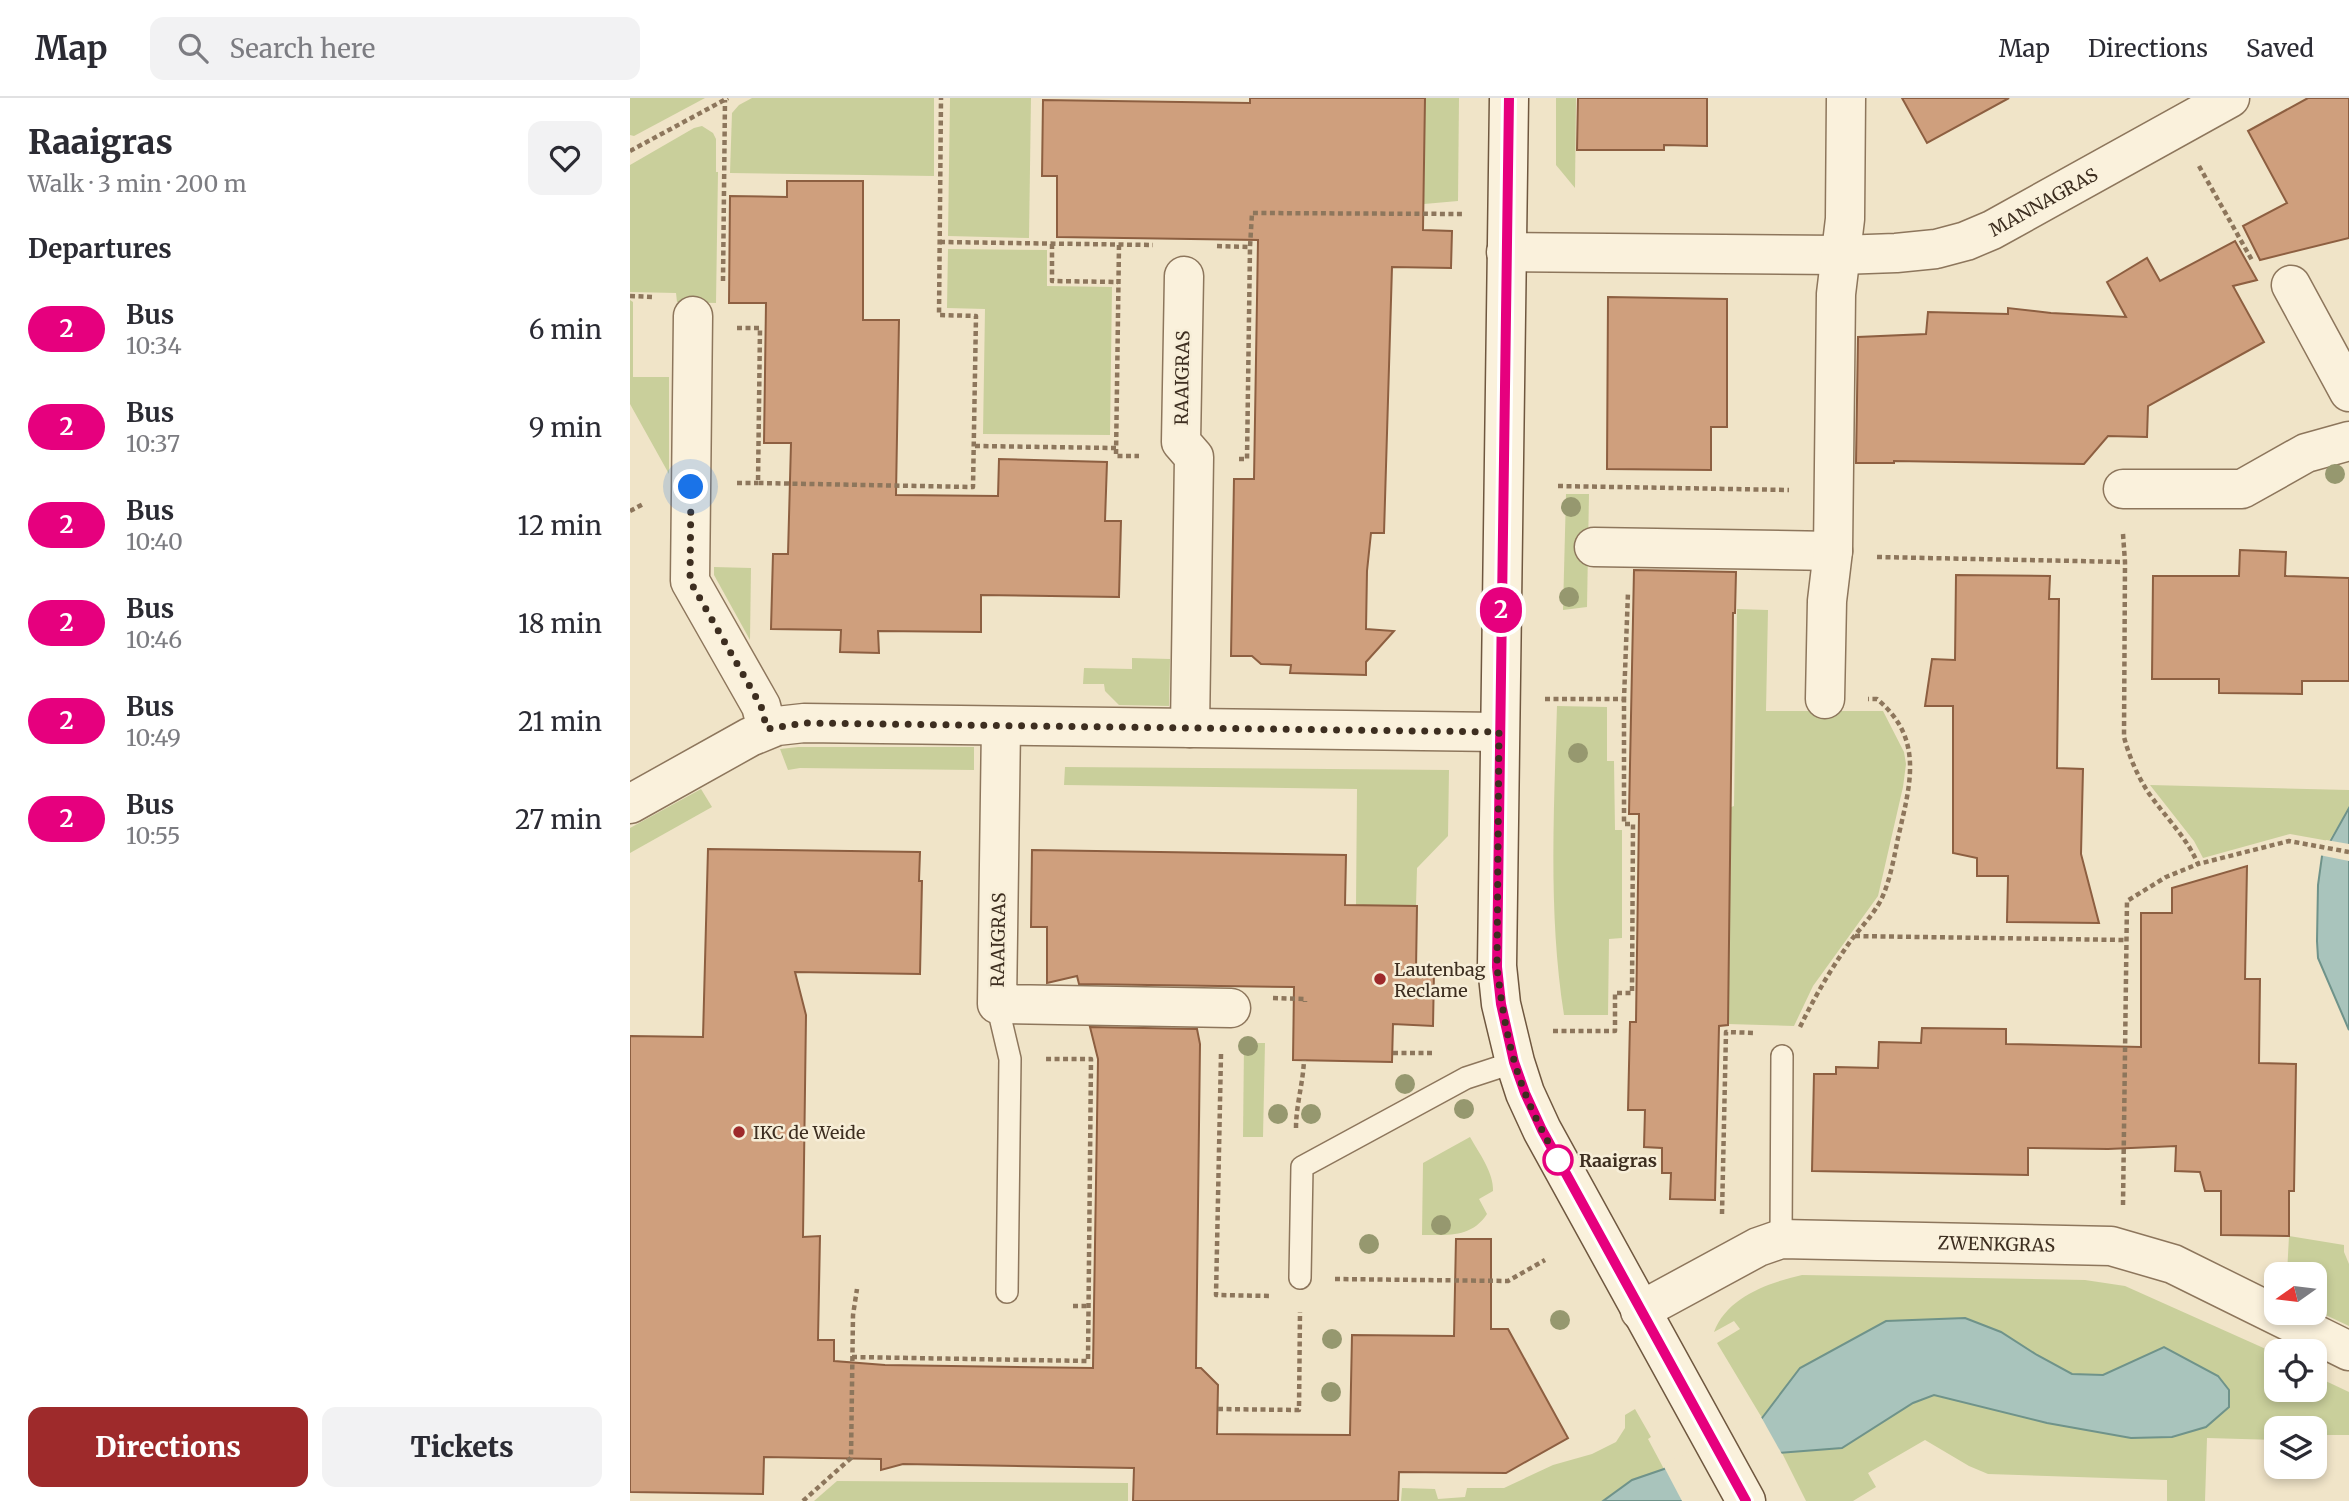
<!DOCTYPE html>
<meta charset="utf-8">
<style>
body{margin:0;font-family:Merriweather,serif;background:#f2f2f3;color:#2b2b33;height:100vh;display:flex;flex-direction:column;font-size:26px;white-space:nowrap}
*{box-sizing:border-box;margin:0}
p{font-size:23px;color:#7c7c81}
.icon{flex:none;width:38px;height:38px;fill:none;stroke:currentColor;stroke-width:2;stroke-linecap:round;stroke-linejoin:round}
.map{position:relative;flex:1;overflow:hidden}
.drawer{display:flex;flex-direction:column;background:#fff;width:630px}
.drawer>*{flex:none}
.badge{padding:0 14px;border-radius:23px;font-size:24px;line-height:46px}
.needle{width:46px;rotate:256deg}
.tools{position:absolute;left:1634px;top:1164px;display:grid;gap:14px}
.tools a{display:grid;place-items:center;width:63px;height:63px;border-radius:14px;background:#fff;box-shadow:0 4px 10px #0003;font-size:35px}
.you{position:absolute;width:35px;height:35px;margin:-18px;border:5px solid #fff;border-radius:50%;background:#1a73e8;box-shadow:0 0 0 10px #1a73e833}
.map>.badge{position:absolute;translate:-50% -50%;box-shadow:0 0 0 4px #fff}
h2{padding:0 28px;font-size:26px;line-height:63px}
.round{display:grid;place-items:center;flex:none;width:74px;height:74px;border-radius:14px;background:#f2f2f3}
.overview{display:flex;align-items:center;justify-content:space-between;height:119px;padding:0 28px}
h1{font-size:33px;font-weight:800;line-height:52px}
.cta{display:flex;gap:14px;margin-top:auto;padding:14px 28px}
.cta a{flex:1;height:80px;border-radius:14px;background:#9e2a2b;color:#fff;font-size:28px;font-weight:800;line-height:80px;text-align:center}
.cta a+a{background:#f2f2f3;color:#2b2b33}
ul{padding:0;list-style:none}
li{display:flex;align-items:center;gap:21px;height:98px;padding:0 28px}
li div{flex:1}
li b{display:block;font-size:26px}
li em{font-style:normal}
li .badge{min-width:77px;font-weight:700;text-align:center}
header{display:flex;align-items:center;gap:42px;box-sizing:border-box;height:98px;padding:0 35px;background:#fff;border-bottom:2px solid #e1e1e2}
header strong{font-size:33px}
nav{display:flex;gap:38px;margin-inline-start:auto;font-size:24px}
.search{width:490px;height:63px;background:#f2f2f3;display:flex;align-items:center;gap:18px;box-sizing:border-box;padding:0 24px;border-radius:14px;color:#7c7c81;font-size:26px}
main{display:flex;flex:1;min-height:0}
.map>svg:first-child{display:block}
.green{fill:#c9cf9b}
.water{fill:#a9c4bc;stroke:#6f938a;stroke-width:2}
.pier{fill:#f0e4c8}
.building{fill:#cf9f7d;stroke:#8d5f41;stroke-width:2}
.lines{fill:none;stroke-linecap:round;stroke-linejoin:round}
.lane-casing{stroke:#8d765c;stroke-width:24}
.street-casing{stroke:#8d765c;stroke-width:41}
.secondary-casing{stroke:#6f573f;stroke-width:41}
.path{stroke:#8d765c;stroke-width:4.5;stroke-dasharray:5 3.5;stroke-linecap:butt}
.lane{stroke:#faf1dc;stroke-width:21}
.street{stroke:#faf1dc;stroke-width:38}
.secondary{stroke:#faf1dc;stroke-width:38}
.tree{fill:#96986f}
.line-casing{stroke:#fff;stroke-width:16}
.line{stroke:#e6007e;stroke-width:10}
.walk{stroke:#3d2e20;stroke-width:7;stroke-dasharray:0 12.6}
.poi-dot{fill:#9e2a2b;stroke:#f7eed8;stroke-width:2.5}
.stop-dot{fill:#fff;stroke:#e6007e;stroke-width:3.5}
.labels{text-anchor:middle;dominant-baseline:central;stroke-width:5;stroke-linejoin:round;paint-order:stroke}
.street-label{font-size:18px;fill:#3d2e20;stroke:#f7eed8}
.poi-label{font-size:18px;fill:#3d2e20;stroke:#f7eed8;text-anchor:start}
.stop-label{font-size:18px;font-weight:bold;fill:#3d2e20;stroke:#f7eed8;text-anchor:start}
</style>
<header>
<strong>Map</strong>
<div class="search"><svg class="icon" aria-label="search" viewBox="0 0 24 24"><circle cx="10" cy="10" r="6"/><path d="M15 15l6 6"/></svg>Search here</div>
<nav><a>Map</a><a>Directions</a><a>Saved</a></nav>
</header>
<main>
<section class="drawer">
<div class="overview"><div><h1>Raaigras</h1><p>Walk · 3 min · 200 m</p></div><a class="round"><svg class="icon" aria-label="heart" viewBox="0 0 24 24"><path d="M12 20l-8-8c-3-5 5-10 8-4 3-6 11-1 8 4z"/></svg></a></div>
<h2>Departures</h2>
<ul>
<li><span class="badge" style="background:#e6007e;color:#fff">2</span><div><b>Bus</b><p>10:34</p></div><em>6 min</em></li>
<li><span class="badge" style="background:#e6007e;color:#fff">2</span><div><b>Bus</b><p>10:37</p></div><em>9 min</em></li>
<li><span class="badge" style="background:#e6007e;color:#fff">2</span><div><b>Bus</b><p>10:40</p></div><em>12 min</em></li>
<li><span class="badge" style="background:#e6007e;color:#fff">2</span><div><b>Bus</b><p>10:46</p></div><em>18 min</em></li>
<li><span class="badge" style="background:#e6007e;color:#fff">2</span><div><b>Bus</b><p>10:49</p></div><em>21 min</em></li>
<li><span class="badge" style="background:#e6007e;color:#fff">2</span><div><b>Bus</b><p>10:55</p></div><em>27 min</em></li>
</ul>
<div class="cta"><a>Directions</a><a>Tickets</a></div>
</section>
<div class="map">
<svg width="1719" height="1403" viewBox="0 0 1719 1403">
<rect width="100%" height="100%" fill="#f0e4c8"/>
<g class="green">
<polygon points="0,0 75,0 4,38 0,37"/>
<polygon points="122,0 304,0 304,78 100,75 102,15 109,7"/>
<polygon points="320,0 401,0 399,140 318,138"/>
<polygon points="795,0 829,0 828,103 794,106"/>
<polygon points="926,0 946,0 945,90 926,67"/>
<polygon points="72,28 83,35 86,41 86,74 88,74 86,205 47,204 46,195 0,194 0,67 64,30"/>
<polygon points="318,151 417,152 417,188 482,189 480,337 353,336 355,211 317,210"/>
<polygon points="0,202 3,204 3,279 39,279 39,376 0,306"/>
<polygon points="936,396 959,396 957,509 933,512"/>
<polygon points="84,469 121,470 120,542 84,477"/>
<polygon points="1107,511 1138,512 1136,613 1253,613 1274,654 1276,666 1273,689 1248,798 1183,888 1164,928 1097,926 1101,709 1104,708"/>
<polygon points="502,560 540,561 539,608 489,607 475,593 474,586 453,586 454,570 502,571"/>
<path d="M 927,608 L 977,609 L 977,663 L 984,663 L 985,732 L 992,732 L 992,840 L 979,841 L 978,917 L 934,917 C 918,816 924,711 927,608 Z"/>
<polygon points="168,649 344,649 344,672 170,670 158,672 150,651"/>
<polygon points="435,669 819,672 818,738 787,770 786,808 726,807 727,691 434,687"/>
<polygon points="1520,687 1719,692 1719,710 1699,743 1660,736 1573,760 1564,743"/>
<polygon points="71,691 82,709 0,755 0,730"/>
<polygon points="614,945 635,945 633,1039 613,1039"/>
<path d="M 840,1039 C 849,1055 864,1075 863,1093 L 849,1101 L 857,1116 C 841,1140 818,1137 792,1137 L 793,1065 Z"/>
<polygon points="1659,1138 1714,1147 1714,1154 1719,1166 1719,1228 1685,1212 1685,1176 1657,1176"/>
<path d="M 1172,1177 L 1455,1182 L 1495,1188 L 1647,1256 L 1647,1292 L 1685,1292 L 1685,1278 L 1719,1294 L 1719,1337 L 1685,1337 L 1685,1330 L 1647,1330 L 1647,1342 L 1577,1340 L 1575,1403 L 1537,1403 L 1537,1382 L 1358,1376 L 1339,1368 L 1295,1342 L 1238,1375 L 1246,1389 L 1223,1403 L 1176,1403 L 1152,1355 L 1212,1350 L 1283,1305 L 1304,1297 L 1417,1325 L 1501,1340 L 1576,1329 L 1599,1309 L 1535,1249 L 1472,1277 L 1458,1278 L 1442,1276 L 1407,1257 L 1256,1223 L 1170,1270 L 1132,1320 L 1087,1245 L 1110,1231 L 1104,1223 L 1084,1234 C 1097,1199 1138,1185 1172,1177 Z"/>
<polygon points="1005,1311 1021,1339 1018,1341 1034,1371 1002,1382 973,1403 771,1403 772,1390 805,1391 808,1401 835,1399 837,1390 874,1390 923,1367 962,1356 986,1344 995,1330 995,1317"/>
<polygon points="207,1383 498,1385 498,1403 184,1403"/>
</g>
<g class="water">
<polygon points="1719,710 1719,932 1688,860 1687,843 1688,787 1692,758"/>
<polygon points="1335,1220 1371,1234 1407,1257 1442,1276 1473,1277 1534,1249 1588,1278 1599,1292 1599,1309 1576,1329 1542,1339 1501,1340 1417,1325 1304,1297 1283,1305 1212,1350 1148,1355 1061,1403 973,1403 1002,1382 1034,1371 1132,1320 1170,1270 1256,1223"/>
</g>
<g class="pier">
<polygon points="1696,742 1719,746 1719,763 1689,757"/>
<polygon points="1130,1317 1153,1358 1069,1403 1052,1403 1033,1367"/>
</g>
<g class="building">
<polygon points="620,0 795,0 793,132 822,133 821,170 762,169 754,435 741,435 737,473 736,531 764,533 736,564 736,577 660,575 661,567 631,566 622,558 601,558 604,381 624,381 628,142 427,139 427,78 412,78 413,2 620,5"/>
<polygon points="948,0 1077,0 1077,48 1034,47 1034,52 947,52"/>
<polygon points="1272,0 1379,0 1297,45"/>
<polygon points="1678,0 1719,0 1719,140 1630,162 1613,128 1657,105 1618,33"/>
<polygon points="157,83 233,83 233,222 269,222 266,397 368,398 369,361 477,364 475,423 491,423 489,499 351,497 351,534 248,533 249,555 210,554 211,532 141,531 143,456 158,456 161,345 134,345 136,205 99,205 100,98 157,99"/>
<polygon points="1605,143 1627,182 1603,188 1634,244 1518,308 1517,339 1478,338 1454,366 1264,363 1264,365 1226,365 1228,239 1296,236 1298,214 1378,216 1378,210 1421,215 1496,219 1477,184 1517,160 1530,183"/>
<polygon points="978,199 1097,201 1097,329 1081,329 1081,372 977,371"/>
<polygon points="1610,452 1656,454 1655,478 1719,480 1719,583 1672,583 1672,596 1589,595 1589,581 1522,581 1523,478 1609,478"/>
<polygon points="1004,472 1106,474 1105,515 1103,515 1098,927 1089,928 1085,1102 1040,1101 1041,1075 1032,1075 1032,1050 1014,1049 1015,1012 998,1012 1000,924 1006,924 1009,716 999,716"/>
<polygon points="1326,477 1420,478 1419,501 1429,501 1427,670 1453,671 1451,756 1469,825 1377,824 1378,778 1347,778 1347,760 1323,755 1323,608 1295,608 1302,561 1325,562"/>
<polygon points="78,751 290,754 289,783 292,783 290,876 165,874 176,917 173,1139 190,1138 188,1242 204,1242 204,1263 255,1267 463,1270 468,961 460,929 567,931 570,946 566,1270 571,1270 588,1287 587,1336 720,1337 722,1237 824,1238 826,1141 861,1141 861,1231 878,1231 938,1340 876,1375 769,1374 768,1403 503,1403 504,1370 273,1366 251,1372 251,1361 134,1359 133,1396 0,1394 0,938 73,939"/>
<polygon points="402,752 716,757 715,807 787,808 786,872 804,873 803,928 763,926 762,964 663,962 664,889 449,886 447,878 417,885 417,829 401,829"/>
<polygon points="1617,768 1615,881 1630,881 1629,965 1666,966 1664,1093 1659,1093 1659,1138 1591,1137 1591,1093 1575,1093 1570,1074 1545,1073 1546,1048 1478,1051 1398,1050 1398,1077 1182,1073 1184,976 1206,976 1206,969 1248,970 1249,944 1291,945 1292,930 1376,931 1376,946 1511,949 1511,815 1542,815 1542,790"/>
</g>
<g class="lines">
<defs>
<g id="lane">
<polyline points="367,906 380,961 377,1194"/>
<polyline points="1151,1141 1152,958"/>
<polyline points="670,1180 672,1069 836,980 885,964"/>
</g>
<g id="street">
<path id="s1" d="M 876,154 L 1210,157 L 1266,155 L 1306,151 L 1336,143 L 1362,132 L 1600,0"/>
<polyline points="554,178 551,344 564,359 560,630"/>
<polyline points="1661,187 1719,294"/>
<polyline points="63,218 60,483 131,608 137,631"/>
<polyline points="1493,391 1612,391 1676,355 1719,343"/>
<polyline points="964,449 1203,453"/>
<polyline points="1195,601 1197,503 1203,453 1206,196 1215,121 1216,0"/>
<polyline points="371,628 367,906 601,910"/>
<polyline points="0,706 120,639 147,628 174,625 869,634"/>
<path id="s2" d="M 1010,1213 L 1128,1149 L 1151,1141 L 1481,1148 L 1543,1166 L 1719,1253"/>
</g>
<polyline id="secondary" points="879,0 867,868 871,906 885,964 895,995 912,1032 1116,1403"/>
</defs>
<use href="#lane" class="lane-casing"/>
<use href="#street" class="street-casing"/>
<use href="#secondary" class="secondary-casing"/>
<g class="path">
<polyline points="0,53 98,0"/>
<polyline points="1569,68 1623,164"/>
<polyline points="310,144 523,147"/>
<polyline points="422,146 422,183 488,184"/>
<polyline points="489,147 486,358 509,358"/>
<polyline points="587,148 620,149 622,115 834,116"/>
<polyline points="93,183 95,2"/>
<polyline points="0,198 23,199"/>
<polyline points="107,230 130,230 128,385 343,389 346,218 309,217 311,0"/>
<polyline points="345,348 486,350"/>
<polyline points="609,361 617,361 620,149"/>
<polyline points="107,385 128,385"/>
<polyline points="928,388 1159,392"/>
<polyline points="0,413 15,405"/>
<path d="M 1493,436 L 1495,464 L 1494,639 C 1499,658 1507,677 1518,694 C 1535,719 1556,738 1568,766 L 1659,743 L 1719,754"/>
<polyline points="1247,459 1495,464"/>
<polyline points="915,601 994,601 998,494"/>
<polyline points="1225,838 1496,842"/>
<polyline points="643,900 675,901 675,904"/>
<path d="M 1170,929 C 1185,898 1202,869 1222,841 C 1232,828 1243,817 1251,802 C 1260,783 1264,760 1268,740 C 1280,687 1295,641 1247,601 L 1238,601"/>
<polyline points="923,933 985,933 985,895 1002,895 1003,726 994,726 994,601"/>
<polyline points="763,955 804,955"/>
<polyline points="591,956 586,1197 641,1198"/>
<path d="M 666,1030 C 666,1007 673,986 674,962"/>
<polyline points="1493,1107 1497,803 1536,779 1568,766"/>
<polyline points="1092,1116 1096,934 1126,935"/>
<polyline points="705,1181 878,1183 915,1162"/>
<polyline points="443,1208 459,1208"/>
<polyline points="222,1259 458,1263 461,961 416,961"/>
<polyline points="588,1311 669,1312 670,1214"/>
<polyline points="173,1403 221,1360 223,1217 227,1191"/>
</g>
<use href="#lane" class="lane"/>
<use href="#street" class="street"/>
<use href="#secondary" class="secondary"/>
</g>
<g class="tree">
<circle cx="1705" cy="376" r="10"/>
<circle cx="941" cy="409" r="10"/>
<circle cx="939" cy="499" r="10"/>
<circle cx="948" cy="655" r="10"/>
<circle cx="618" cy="948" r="10"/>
<circle cx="775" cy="986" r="10"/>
<circle cx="834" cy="1011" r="10"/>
<circle cx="648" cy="1016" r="10"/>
<circle cx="681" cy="1016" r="10"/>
<circle cx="811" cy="1127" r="10"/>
<circle cx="739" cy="1146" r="10"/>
<circle cx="930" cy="1222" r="10"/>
<circle cx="702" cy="1241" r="10"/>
<circle cx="701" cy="1294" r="10"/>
</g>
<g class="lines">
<defs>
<polyline id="line" points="879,0 867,869 871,906 884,964 895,995 912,1032 1116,1403"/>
</defs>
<use href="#line" class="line-casing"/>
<use href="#line" class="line"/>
<path class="walk" d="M 61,389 L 60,483 L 131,608 L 137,631 L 174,625 L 869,634 L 867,869 C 872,911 879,955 895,995 C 905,1021 920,1047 933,1072 L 928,1062"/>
</g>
<g class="poi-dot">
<circle cx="750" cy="881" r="7"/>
<circle cx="109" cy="1034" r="7"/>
</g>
<circle class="stop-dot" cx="928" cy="1062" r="14"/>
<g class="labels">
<g class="street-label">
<text stroke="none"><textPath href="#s1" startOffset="548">MANNAGRAS</textPath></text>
<text transform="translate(552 280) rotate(-89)">RAAIGRAS</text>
<text transform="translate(368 842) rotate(-89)">RAAIGRAS</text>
<text stroke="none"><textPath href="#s2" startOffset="374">ZWENKGRAS</textPath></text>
</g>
<g class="poi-label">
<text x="764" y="871">Lautenbag<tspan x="764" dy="21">Reclame</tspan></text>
<text x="123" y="1034">IKC de Weide</text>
</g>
<g class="stop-label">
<text x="949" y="1062">Raaigras</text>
</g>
</g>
</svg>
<div class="tools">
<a><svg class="needle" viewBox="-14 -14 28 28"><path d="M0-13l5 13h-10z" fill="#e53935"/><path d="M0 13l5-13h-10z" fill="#7c7c81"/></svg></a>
<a><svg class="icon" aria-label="locate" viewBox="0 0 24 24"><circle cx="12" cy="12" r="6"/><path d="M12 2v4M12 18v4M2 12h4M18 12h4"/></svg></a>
<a><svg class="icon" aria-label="layers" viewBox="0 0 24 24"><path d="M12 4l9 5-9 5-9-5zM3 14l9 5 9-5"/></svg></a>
</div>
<div class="you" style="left:61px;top:389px"></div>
<b class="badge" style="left:871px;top:512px;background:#e6007e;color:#fff">2</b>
</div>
</main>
